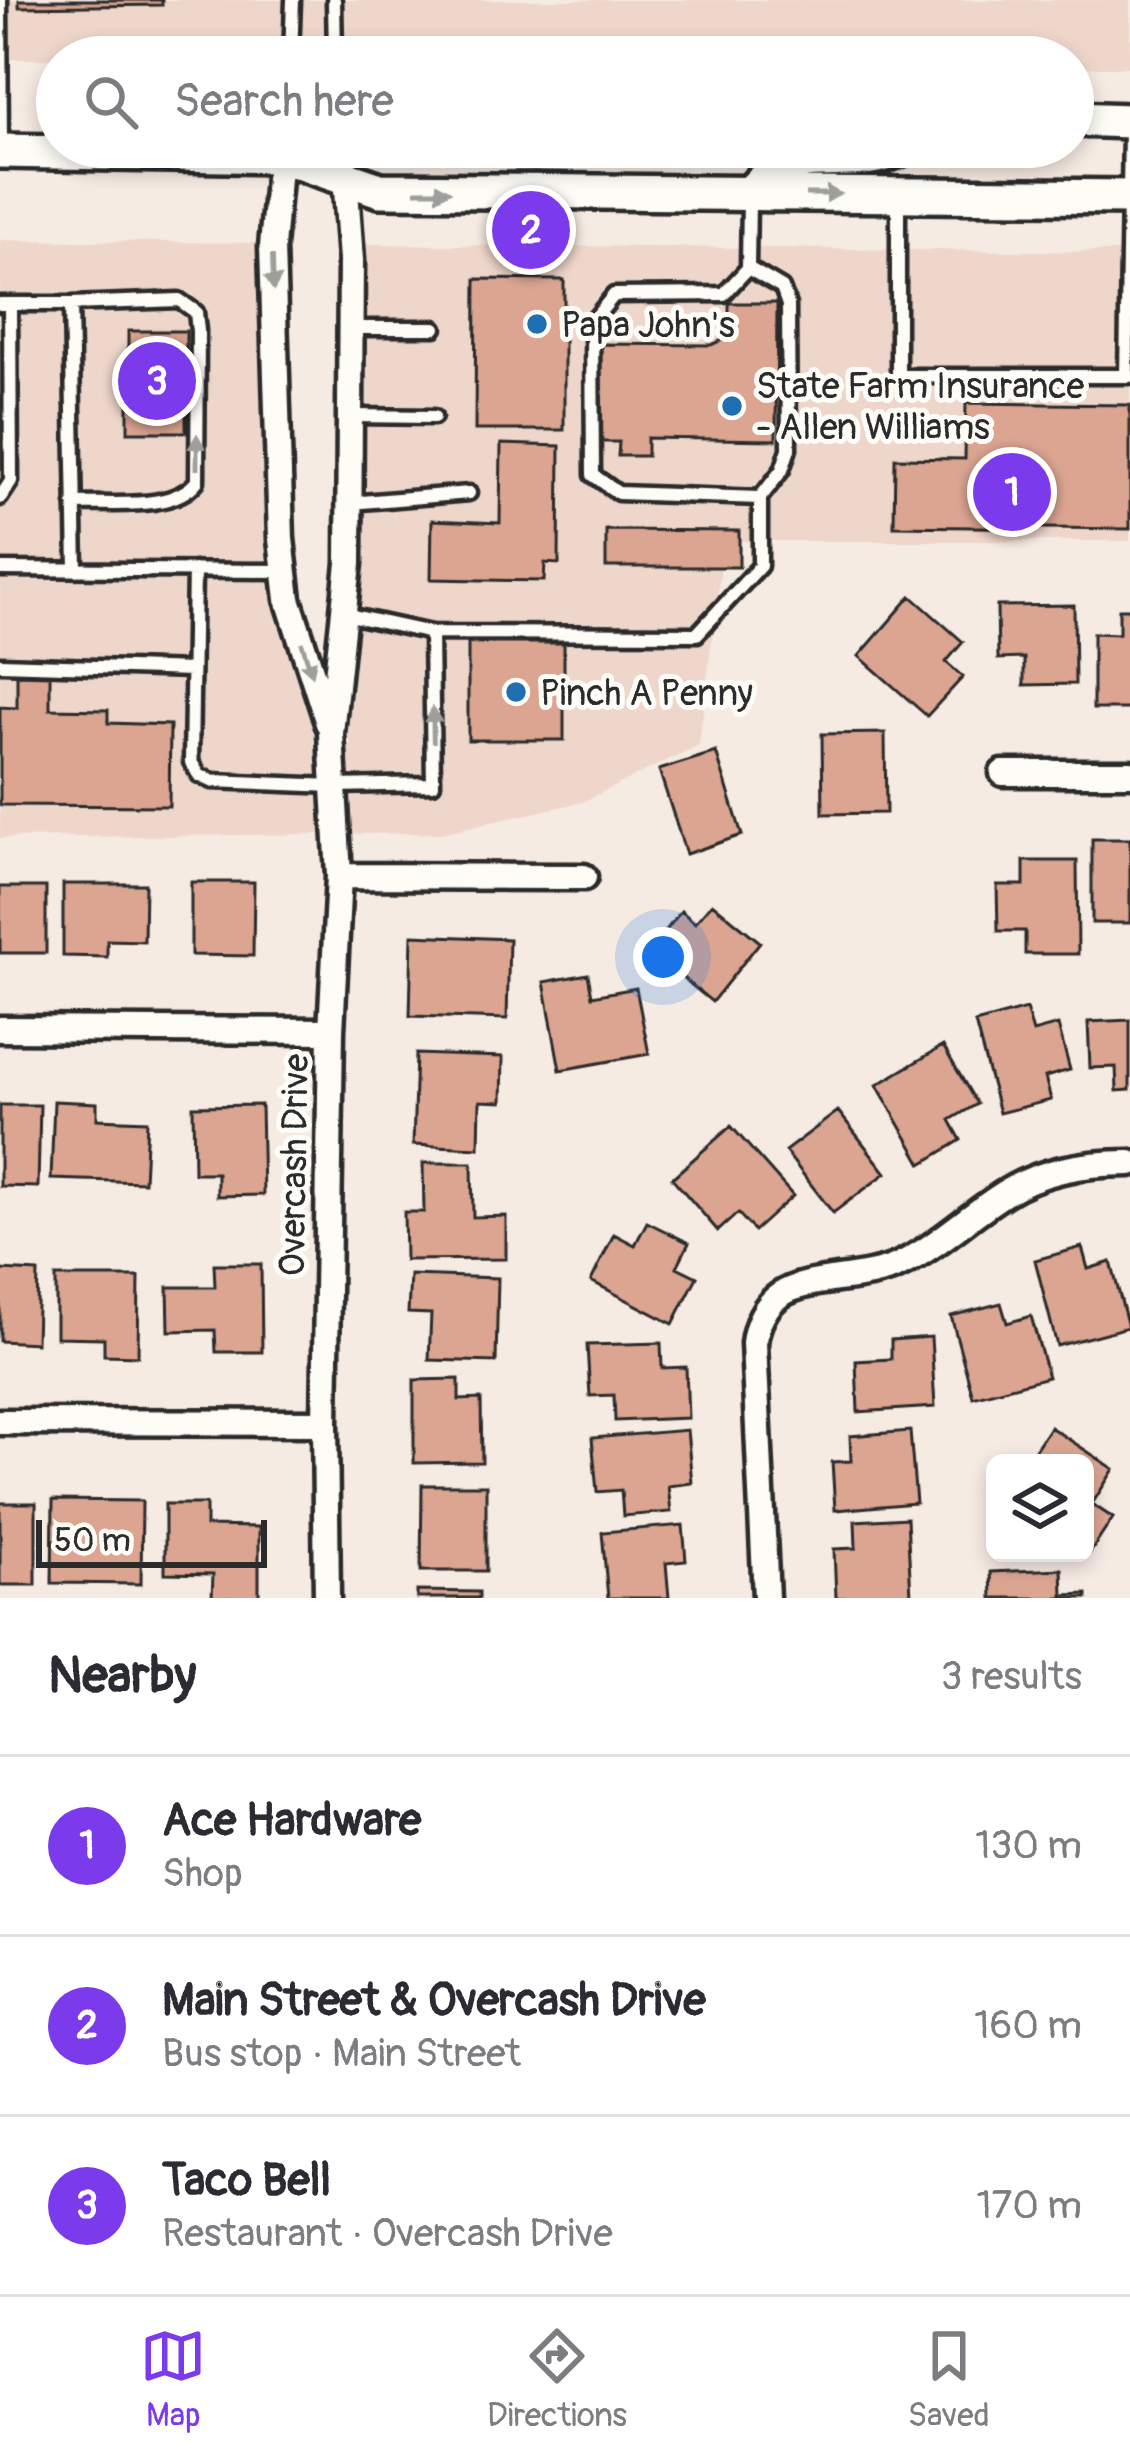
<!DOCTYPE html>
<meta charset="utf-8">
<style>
:root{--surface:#fff;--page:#f7f7f7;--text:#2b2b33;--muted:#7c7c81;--line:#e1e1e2;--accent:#7c3aed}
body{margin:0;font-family:Pangolin,sans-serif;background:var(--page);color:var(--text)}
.controls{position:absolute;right:36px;bottom:36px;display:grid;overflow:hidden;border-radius:18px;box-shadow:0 6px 18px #0003}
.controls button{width:108px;height:108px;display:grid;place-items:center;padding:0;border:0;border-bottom:3px solid var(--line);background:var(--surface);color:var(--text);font:60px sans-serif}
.scale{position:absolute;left:36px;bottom:30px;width:231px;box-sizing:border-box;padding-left:12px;border:6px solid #2b2b2b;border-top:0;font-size:33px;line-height:42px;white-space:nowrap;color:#2b2b2b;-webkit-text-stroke:9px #fdfcf7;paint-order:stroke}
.you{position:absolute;left:663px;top:957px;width:42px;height:42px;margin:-30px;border:9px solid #fff;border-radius:50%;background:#1a73e8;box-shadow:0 0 0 18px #1a73e833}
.badge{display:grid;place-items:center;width:78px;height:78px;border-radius:50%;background:var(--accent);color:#fff;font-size:39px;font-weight:700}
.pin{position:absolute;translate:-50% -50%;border:6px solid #fff;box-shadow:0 3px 12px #0006}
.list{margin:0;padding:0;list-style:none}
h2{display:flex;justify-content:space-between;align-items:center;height:156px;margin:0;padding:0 48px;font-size:51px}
h2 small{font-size:39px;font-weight:400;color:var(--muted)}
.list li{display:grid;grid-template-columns:78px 1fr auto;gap:36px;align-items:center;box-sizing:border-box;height:180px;padding:0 48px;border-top:3px solid var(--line)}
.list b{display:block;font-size:45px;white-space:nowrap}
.list p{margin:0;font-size:39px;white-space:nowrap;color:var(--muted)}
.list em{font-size:39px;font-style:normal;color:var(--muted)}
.icon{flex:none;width:66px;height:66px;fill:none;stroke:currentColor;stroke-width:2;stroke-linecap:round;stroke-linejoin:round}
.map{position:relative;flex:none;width:1130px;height:1598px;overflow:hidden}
.search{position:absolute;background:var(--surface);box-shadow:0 6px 18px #0003;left:36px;right:36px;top:36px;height:132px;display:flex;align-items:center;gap:30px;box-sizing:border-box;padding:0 42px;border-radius:66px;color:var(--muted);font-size:45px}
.sheet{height:696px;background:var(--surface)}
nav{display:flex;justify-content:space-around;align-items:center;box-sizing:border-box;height:168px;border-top:3px solid var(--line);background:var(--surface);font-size:33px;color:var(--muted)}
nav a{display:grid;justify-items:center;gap:6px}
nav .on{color:var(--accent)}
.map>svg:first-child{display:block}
</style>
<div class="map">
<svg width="1130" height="1598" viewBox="0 0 1130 1598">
<rect width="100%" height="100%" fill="#f6ebe3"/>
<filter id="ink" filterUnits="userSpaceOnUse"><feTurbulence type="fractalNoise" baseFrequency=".00833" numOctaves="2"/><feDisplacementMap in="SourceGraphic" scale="24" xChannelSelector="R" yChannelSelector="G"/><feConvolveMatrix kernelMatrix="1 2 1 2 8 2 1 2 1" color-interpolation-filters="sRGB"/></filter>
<g filter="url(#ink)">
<path fill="#eed6cb" d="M0 0H1130V67H1073V57L0 59Z
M0 240 256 243 265 541 273 605 314 735 320 834 0 838Z
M366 244 1130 252V541H724L699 745 582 802 442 833 352 834 348 745 351 743 347 731 365 563Z"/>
<path fill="#dba592" stroke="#2b2b2b" stroke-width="3" d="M19 0H162V5L19 7Z
M476 279 564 280V430H475Z
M729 303H777L776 440 647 438V456H618L619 442H599L600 344 711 345 729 337Z
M128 331H186V432H128Z
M966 403 1130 405V529L894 526 895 458 965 459Z
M501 444 560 446 559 564 545 563 544 581 431 579 432 520 500 523Z
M606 530 739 531V567H606Z
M911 596 963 642 946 662 963 677 927 716 859 656Z
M1074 605 1075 684 1024 685V658L998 659 997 606Z
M1119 609H1130V709H1093V633L1119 634Z
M468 643H564V740H468Z
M17 674 50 675V709L108 710V723L170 725 169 806 0 805V707L17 708Z
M885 733 886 813 823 814 822 734Z
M716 752 742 835 686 854 659 770Z
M1092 839H1130V923H1092Z
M1024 861H1077L1078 954H1025V931H998L997 885H1024Z
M191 882H254L253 956 191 955Z
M63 884H145L144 941 107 940V957L63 956Z
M0 887H46V953H0Z
M712 903 760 942 712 1002 650 951 681 911 695 923Z
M412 935 509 939 507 1019 410 1016Z
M588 974 592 996 636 988 649 1054 560 1070 544 982Z
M1026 1009 1033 1032 1058 1025 1070 1070 1045 1077 1051 1100 999 1113 975 1023Z
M1130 1020V1090L1117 1091 1116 1067 1090 1068 1088 1022Z
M943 1046 977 1104 950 1120 961 1140 922 1164 877 1085Z
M416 1054 503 1057 502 1102 480 1101 479 1148 413 1145Z
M54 1101 97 1103V1119L147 1121 144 1182 51 1179Z
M0 1105H40L38 1187 0 1186Z
M261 1105 263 1195 217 1196V1173H194L193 1106Z
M838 1111 886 1173 833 1213 785 1151Z
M731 1126 793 1196 754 1231 738 1213 718 1231 672 1178Z
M423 1163H472L473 1217 506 1216V1259L405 1260 404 1212H424Z
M647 1222 689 1243 677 1267 697 1277 673 1324 591 1281 614 1234 635 1245Z
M1082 1247 1088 1269 1111 1262 1128 1327 1057 1346 1035 1260Z
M214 1264H261L262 1352H216L215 1330 169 1331 168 1287H215Z
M0 1270 38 1272 36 1343 0 1341Z
M410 1275 498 1278 496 1362 429 1360 431 1314 408 1313Z
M56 1277H139L138 1356 104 1355V1338L56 1337Z
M1001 1303 1007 1323 1031 1316 1048 1377 973 1397 951 1316Z
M931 1337 935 1407 858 1412 856 1361 891 1359V1340Z
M661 1343 662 1368 686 1367 688 1418 615 1421 614 1395 590 1396 587 1345Z
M459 1379V1400L481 1399 482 1462 414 1463V1380Z
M1050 1427 1114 1469 1092 1504 1113 1518 1090 1553 1085 1550V1463H1026Z
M687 1430 692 1483 668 1486 671 1512 623 1516 621 1490 597 1492 592 1438Z
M910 1431 916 1503 835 1510 832 1462 851 1461 850 1436Z
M422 1485H486V1571H421Z
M53 1500 142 1501 141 1584 52 1583Z
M0 1503H36V1585H0Z
M165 1504H206V1526L259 1527V1598H212L213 1574 165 1573Z
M907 1518 911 1596 836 1598 834 1549 856 1548 855 1521Z
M683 1525 686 1561 666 1563 669 1598H608L602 1532Z
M1062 1569 1063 1595 1087 1594V1598H992L991 1572Z
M417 1591 479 1592V1598H417Z"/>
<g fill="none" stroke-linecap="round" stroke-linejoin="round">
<defs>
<path id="lane" d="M0 0 1 149
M334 0 335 57
M291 57 293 0
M1130 130 1126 376H1130
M898 197V376H1126
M748 268 782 288 788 305 789 449 782 470 760 498
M0 304H71L76 570
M71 304 179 300 196 312 198 331 197 481C173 512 111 502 74 504
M351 328H435
M351 416 434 417
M0 498 11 481 10 304
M350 503 469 493
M0 569 284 571
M194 570 191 762 199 775 212 781 334 786 433 784 431 633
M344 614 431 633 697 634 760 566V498L618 493 593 475 592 322 614 295 724 294 748 268 749 199
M0 664 192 670"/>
<path id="street" d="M280 156 272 247 281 539 288 599 328 723
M1003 773H1130
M339 876 584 877
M0 1029 331 1031
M0 1422 325 1423
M327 1598 325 1423 331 1031 339 876 331 733 349 563 351 260 343 147
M766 1598 754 1343C756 1325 765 1305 780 1295 809 1276 860 1282 897 1266 936 1248 968 1216 1005 1193 1041 1170 1088 1163 1130 1163"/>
<path id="secondary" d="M1073 119 1130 121
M0 151 280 156 380 190 1130 197
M750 193C758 185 768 173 779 168 817 151 859 169 904 147"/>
</defs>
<use href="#lane" stroke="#2b2b2b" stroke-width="21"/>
<use href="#street" stroke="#2b2b2b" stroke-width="33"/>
<use href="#secondary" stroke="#2b2b2b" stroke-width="42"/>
<use href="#lane" stroke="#fdfcf7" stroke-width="12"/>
<use href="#street" stroke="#fdfcf7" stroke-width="24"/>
<use href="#secondary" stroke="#fdfcf7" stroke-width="33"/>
</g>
<defs><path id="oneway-solid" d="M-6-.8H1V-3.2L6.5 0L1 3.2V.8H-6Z" transform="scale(3)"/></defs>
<g fill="#9e9e9b">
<use href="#oneway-solid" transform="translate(433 191)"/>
<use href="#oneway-solid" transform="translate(823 194)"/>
<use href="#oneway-solid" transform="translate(273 273) rotate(88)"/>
<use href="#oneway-solid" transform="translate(197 452) rotate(-90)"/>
<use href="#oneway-solid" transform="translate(307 659) rotate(72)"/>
<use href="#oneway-solid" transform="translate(433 725) rotate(-91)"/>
</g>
</g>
<g fill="#1f6fb2" stroke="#fdfcf7" stroke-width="4.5">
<circle cx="537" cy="324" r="12"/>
<circle cx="732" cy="406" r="12"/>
<circle cx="516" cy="692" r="12"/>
</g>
<g text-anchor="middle" stroke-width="10" stroke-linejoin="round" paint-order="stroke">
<g font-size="36" fill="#2b2b2b" stroke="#fdfcf7" text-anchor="start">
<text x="561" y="337">Papa John's</text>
<text x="756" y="398">State Farm Insurance<tspan x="756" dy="41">- Allen Williams</tspan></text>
<text x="540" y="705">Pinch A Penny</text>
</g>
<g font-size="36" fill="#2b2b2b" stroke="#fdfcf7">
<text transform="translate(293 1165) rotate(-89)" y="13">Overcash Drive</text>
</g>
</g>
</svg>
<div class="controls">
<button><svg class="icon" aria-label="layers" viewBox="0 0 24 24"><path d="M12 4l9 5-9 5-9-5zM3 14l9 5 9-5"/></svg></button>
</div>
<div class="scale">50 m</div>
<div class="you"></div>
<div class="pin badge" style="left:1012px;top:492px">1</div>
<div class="pin badge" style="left:531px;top:230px">2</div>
<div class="pin badge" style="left:157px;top:381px">3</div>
<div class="search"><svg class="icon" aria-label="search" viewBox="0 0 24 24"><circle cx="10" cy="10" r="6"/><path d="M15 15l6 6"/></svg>Search here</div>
</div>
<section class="sheet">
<h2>Nearby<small>3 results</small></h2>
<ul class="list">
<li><span class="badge">1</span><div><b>Ace Hardware</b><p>Shop</p></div><em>130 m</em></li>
<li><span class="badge">2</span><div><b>Main Street &amp; Overcash Drive</b><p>Bus stop · Main Street</p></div><em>160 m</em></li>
<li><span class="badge">3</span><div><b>Taco Bell</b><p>Restaurant · Overcash Drive</p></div><em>170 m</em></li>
</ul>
</section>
<nav>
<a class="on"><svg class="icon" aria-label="map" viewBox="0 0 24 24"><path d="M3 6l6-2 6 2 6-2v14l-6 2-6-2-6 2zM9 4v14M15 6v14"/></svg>Map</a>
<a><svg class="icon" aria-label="directions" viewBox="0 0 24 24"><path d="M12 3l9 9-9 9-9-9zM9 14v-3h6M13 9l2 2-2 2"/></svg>Directions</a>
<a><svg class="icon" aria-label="saved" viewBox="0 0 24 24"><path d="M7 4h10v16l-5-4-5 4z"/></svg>Saved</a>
</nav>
